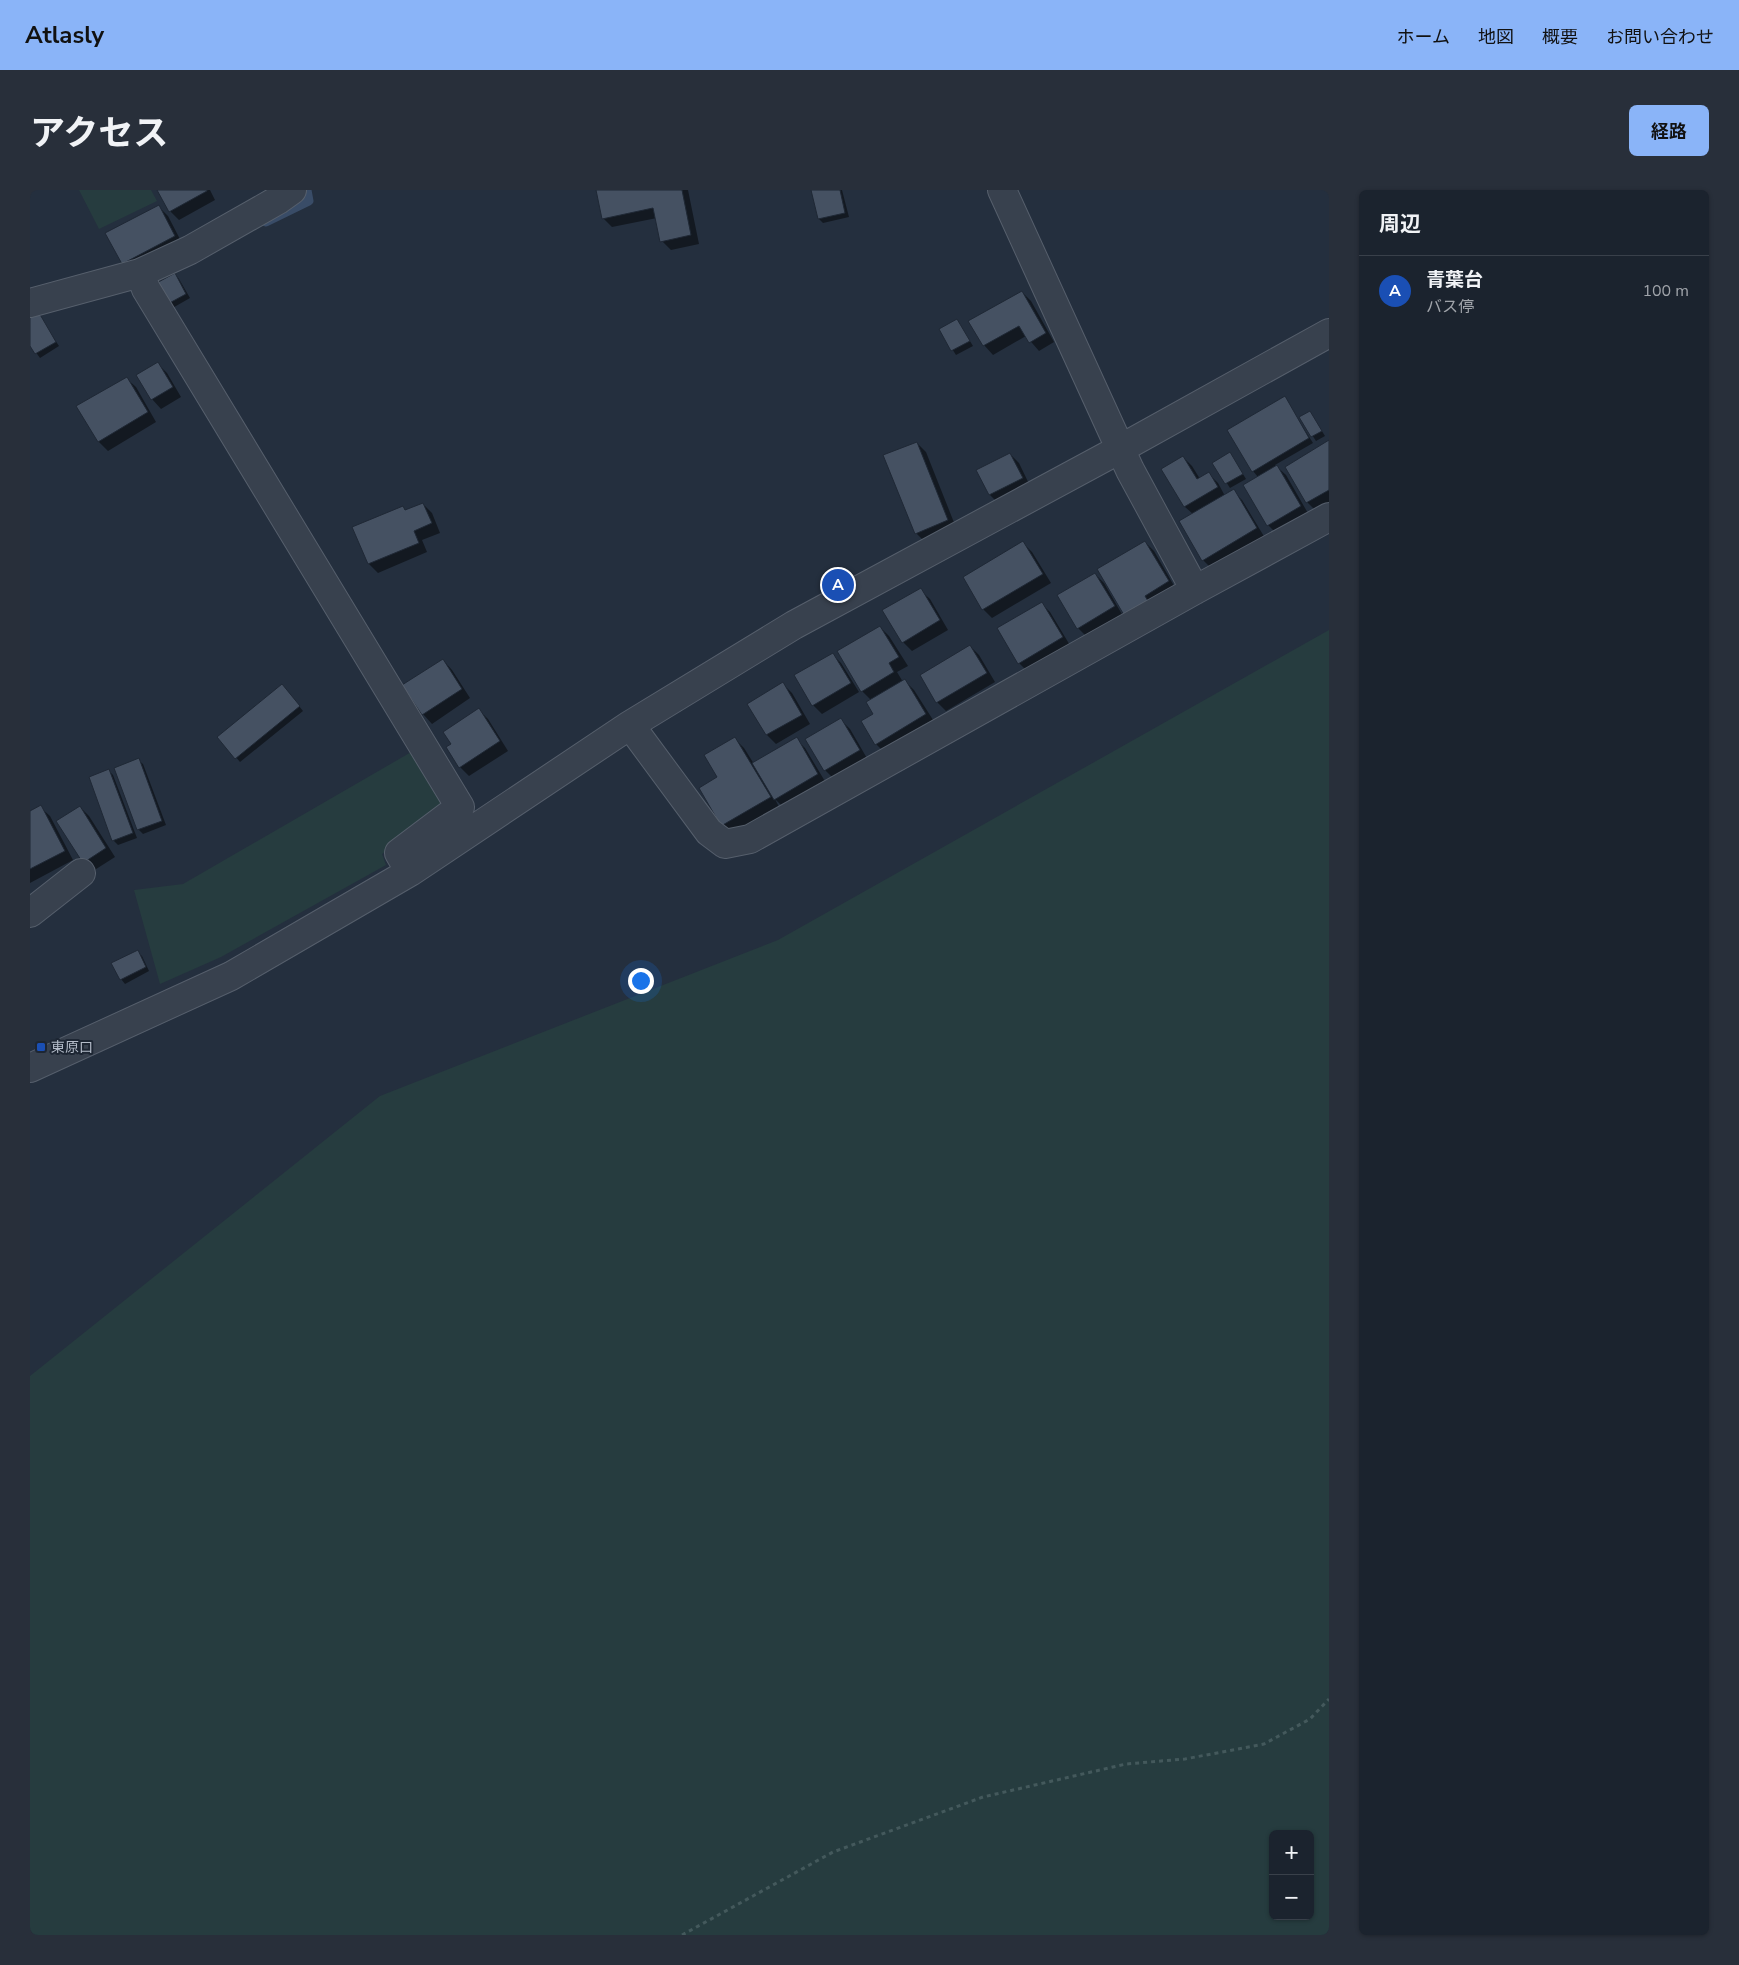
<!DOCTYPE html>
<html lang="ja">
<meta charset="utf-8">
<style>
:root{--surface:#1b232e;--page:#282f3a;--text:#f1f3f6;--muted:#a0a4aa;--line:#39404a;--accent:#8ab4f8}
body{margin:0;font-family:"Nunito Sans","Noto Sans JP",sans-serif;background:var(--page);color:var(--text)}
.controls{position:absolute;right:15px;bottom:15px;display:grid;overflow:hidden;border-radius:8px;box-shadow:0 1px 4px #0004}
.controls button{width:45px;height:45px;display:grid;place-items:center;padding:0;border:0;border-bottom:1px solid var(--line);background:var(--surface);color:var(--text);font:25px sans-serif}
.you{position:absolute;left:610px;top:790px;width:18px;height:18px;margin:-12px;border:4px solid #fff;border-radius:50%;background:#1a73e8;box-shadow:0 0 0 8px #1a73e833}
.badge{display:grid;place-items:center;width:32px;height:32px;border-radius:50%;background:var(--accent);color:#fff;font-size:16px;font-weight:700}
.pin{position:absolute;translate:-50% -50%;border:2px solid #fff;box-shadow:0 1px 5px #0006}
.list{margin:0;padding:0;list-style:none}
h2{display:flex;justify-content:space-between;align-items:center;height:65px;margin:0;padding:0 20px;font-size:21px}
h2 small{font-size:16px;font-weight:400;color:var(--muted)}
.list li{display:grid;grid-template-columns:32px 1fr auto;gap:15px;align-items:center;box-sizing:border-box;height:70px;padding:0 20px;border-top:1px solid var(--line)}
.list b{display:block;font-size:19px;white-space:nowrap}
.list p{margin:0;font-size:16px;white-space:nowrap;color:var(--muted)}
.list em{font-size:16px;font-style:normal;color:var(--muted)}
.map{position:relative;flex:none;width:1299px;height:1745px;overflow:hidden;border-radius:8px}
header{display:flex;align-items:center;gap:30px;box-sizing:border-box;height:70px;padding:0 25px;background:var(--accent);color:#111}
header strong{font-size:24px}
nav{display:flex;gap:28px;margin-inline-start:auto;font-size:18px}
.intro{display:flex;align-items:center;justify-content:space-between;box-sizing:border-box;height:120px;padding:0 30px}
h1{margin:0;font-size:35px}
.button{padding:12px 22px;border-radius:8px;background:var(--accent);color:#111;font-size:18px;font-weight:700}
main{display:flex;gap:30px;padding:0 30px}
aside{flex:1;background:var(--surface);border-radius:8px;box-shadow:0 1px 4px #0004}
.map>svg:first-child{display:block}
</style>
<header>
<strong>Atlasly</strong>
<nav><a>ホーム</a><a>地図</a><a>概要</a><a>お問い合わせ</a></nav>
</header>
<div class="intro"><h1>アクセス</h1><a class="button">経路</a></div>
<main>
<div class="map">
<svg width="1299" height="1745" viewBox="0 0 1299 1745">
<rect width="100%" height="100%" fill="#242f3e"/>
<path fill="#263c3f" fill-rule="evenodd" d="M49 0H121L127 11 69 39Z
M1299 440V1745H0V1186L350 906 748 750ZM1243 1644H1280V1726H1243Z
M383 561 419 616 352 664 356 675 191 767 130 794 104 700 153 694Z"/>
<path fill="#0007" d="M128 0H180L185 10 149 30 140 21Z
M567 0H658L669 54 641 60 632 51 627 28 582 37 573 28Z
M782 0H812L819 27 793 33 789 29Z
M129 17 138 26 153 55 102 82 93 73Z
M145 84 149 89 160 108 139 120 135 115Z
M992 102 1001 111 1024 152 1009 161 996 146 963 165 954 155Z
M7 123 29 156 10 168 0 154V127Z
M927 130 943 156 926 165 910 140Z
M128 174 137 183 151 207 131 219 122 209Z
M96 188 106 197 126 232 78 261 69 252 48 217Z
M1254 207 1283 253 1245 275 1256 285 1279 325 1247 344 1238 335 1228 287 1223 281Z
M1280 222 1295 246 1286 251 1271 228Z
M1299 252V314L1286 321 1277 312Z
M887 253 896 262 927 340 895 352 886 343Z
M1200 263 1216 289 1200 298 1184 273Z
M980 264 989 273 1001 298 969 314 960 305 948 280Z
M1153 267 1162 276 1170 289 1179 284 1188 293 1195 306 1203 301 1212 310 1235 348 1182 379 1173 370 1163 324 1155 317 1133 279Z
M393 314 402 323 410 343 392 350 397 362 348 383 339 374 324 337 373 317 376 321Z
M1115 352 1124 361 1147 401 1104 433Z
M993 353 1002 362 1021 393 962 428 953 419Z
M1065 384 1074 393 1093 426 1057 447 1048 438Z
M890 400 900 409 918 440 882 461 873 452Z
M1011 413 1020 422 1041 457 998 482 989 473Z
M850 437 859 446 878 476 867 482 873 492 875 491 884 500 905 533 855 563 846 554 844 525 841 510 832 501Z
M940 456 949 465 965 492 916 521 907 512Z
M802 464 811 473 829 502 792 524 783 515Z
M413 470 422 480 440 508 402 534 393 524 374 496Z
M753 494 762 503 780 534 746 554 737 545 719 514Z
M256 500 273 521 210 572 189 547Z
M449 520 458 529 478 561 439 586 430 577 423 554Z
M811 530 820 539 838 570 804 589 795 580Z
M705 549 714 558 724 574 766 549 775 558 796 593 754 618 745 609 749 617 701 644 692 635Z
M108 570 113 574 136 635 113 644 109 640 85 578Z
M79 581 83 585 107 648 88 655 84 651 60 588Z
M10 617 20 626 43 670 0 693V622Z
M50 617 59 626 85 667 63 681 54 672Z
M107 762 112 766 119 781 95 794 91 789Z"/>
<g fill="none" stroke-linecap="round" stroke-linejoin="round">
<path stroke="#394c67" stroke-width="9" d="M236 32 279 11 277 0"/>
</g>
<path fill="#455162" stroke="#1f2835" d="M127 0H177V1L139 22Z
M566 0H652L661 45 630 52 623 18 572 29Z
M781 0H810L815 23 788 29Z
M129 15 145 46 92 74 75 43Z
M145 83 156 104 134 116 123 95Z
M992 101 1016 143 999 153 989 136 953 156 938 131Z
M8 121 26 152 5 164 0 156V126Z
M927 129 940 151 921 161 909 139Z
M128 172 143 197 121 210 106 185Z
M97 187 118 222 68 252 46 216Z
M1255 206 1279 248 1222 282 1197 240Z
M1280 221 1292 241 1281 247 1269 227Z
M1299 250V300L1276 313 1255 277Z
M887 252 918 330 885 344 853 265Z
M1200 262 1213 284 1195 294 1182 273Z
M980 263 993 288 959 305 946 280Z
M1153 266 1167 289 1179 282 1188 297 1154 317 1131 279Z
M1247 275 1271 316 1237 336 1213 295Z
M1204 299 1227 338 1172 371 1149 331Z
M393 313 402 333 384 341 389 353 338 374 322 337 373 316 375 320Z
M993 351 1013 384 952 420 933 387Z
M1115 351 1139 391 1115 406 1118 411 1094 425 1067 379Z
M1065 383 1085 416 1047 439 1027 405Z
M891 398 910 430 872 453 852 420Z
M1012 412 1033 447 988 474 967 438Z
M850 436 869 467 859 473 864 482 831 502 807 461Z
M940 455 957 483 906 513 890 485Z
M803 463 821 493 782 516 764 485Z
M413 469 432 499 392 525 372 495Z
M875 489 896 524 845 555 831 531 843 524 836 512Z
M753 492 772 525 736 545 717 514Z
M252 494 270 516 205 569 187 547Z
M449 518 470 551 429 578 416 557 421 554 413 542Z
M811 528 830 560 794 581 775 549Z
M705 547 741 607 691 636 669 598 687 587 674 565Z
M767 547 788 584 744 610 722 573Z
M109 568 132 631 107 640 84 578Z
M79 579 103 643 82 651 59 587Z
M11 615 35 661 0 679V621Z
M50 616 76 658 53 673 26 631Z
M108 760 116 777 90 790 81 773Z"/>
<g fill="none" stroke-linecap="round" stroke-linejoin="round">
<defs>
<path id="minor" d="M972 0 1100 280 1165 400
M110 83 116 99 430 617 369 663 380 682
M0 113 110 83 160 60 248 10 262 0
M600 535 679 642 695 654 720 649 1165 400 1299 327
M0 723 51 683
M0 878 201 786 380 682 600 535 764 435 1090 259 1299 143"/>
</defs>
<use href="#minor" stroke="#565f6c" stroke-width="30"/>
<path stroke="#44595c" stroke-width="3" stroke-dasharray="4 4" stroke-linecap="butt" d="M652 1745 803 1662 953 1607 1096 1574 1155 1569 1234 1554 1280 1529 1299 1509"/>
<use href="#minor" stroke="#38414e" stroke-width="28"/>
</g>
<rect fill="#1a4fb4" stroke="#1d2633" stroke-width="2" x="6" y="852" width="10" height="10" rx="2.5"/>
<g text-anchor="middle" stroke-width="4" stroke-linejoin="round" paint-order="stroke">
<g font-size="14" fill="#b4bcc9" stroke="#1d2633" text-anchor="start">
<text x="21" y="862">東原口</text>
</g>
</g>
</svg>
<div class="controls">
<button>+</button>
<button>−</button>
</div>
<div class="you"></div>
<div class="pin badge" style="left:808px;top:395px;background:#1a4fb4">A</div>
</div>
<aside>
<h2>周辺<small></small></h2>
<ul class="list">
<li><span class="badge" style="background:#1a4fb4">A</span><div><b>青葉台</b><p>バス停</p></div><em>100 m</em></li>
</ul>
</aside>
</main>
